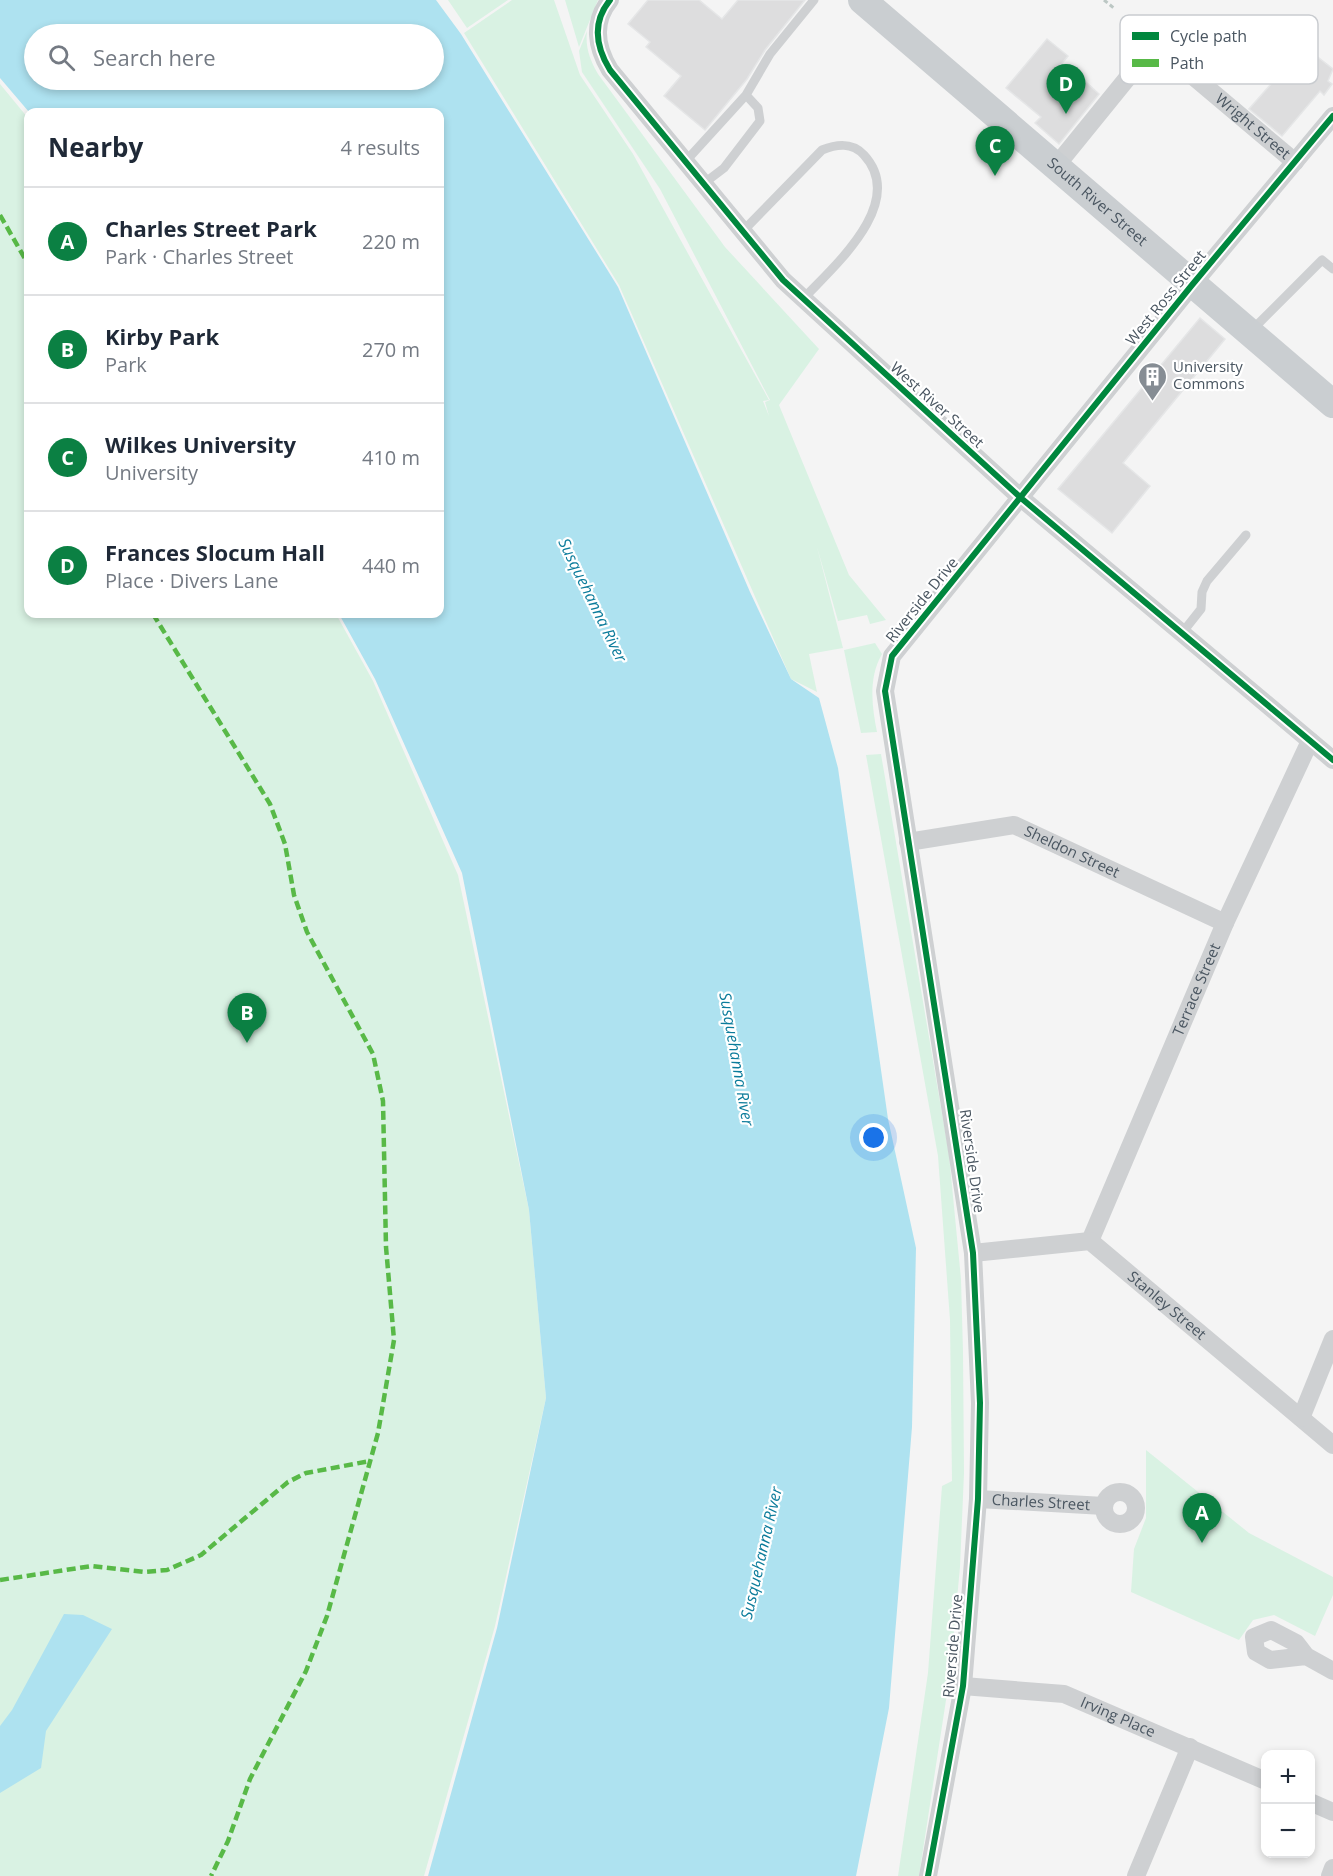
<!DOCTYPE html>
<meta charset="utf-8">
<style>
:root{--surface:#fff;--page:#f6f6f7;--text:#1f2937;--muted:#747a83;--line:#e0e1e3;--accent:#0b8043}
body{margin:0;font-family:"Open Sans",sans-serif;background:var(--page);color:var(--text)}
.controls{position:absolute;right:18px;bottom:18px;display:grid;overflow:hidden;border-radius:12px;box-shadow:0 3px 9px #0003}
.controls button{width:54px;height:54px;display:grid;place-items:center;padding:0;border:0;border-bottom:2px solid var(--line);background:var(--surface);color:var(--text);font:30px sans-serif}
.you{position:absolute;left:874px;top:1138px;width:21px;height:21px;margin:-15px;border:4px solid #fff;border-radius:50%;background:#1a73e8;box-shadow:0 0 0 9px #1a73e833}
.badge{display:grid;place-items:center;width:39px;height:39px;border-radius:50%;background:var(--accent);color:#fff;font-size:20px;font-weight:700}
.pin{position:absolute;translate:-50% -50px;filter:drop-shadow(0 2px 3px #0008)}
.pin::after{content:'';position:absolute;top:32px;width:21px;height:18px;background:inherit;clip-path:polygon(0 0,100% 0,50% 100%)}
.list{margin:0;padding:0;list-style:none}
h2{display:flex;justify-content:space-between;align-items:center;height:78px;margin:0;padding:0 24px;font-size:26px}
h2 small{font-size:20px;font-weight:400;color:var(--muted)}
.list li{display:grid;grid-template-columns:39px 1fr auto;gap:18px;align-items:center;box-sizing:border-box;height:108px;padding:0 24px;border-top:2px solid var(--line)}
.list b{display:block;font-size:22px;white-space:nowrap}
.list p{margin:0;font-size:20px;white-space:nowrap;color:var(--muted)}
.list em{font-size:20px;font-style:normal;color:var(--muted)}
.icon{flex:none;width:33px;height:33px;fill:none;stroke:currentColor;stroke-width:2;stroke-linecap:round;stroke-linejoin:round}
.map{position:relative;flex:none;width:1333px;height:1876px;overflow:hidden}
.search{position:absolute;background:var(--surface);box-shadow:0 3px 9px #0003;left:24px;top:24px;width:420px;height:66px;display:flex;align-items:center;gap:15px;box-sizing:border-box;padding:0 21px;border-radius:33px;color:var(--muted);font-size:22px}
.panel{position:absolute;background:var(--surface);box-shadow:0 3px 9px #0003;left:24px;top:108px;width:420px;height:510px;border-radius:12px}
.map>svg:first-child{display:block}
</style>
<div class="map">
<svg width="1333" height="1876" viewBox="0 0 1333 1876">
<rect width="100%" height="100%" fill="#f4f4f4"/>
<path fill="#d9f2e3" d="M448 0H508L467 28Z
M512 0H554L580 75 633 154 769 400 763 401 769 416 765 402 770 400 660 189 582 72 579 51 587 31C585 47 590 60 598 74L725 247 819 349 779 405 849 575 886 620 870 624 867 615 838 621 817 547 843 648 809 654 817 692 791 679 619 285 464 33Z
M565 0H598L579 47Z
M0 84 28 118V614H336L373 681 458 875 529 1210 546 1398 495 1626 424 1876H0Z
M875 643 882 654C868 678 872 707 877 732L861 733 844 650Z
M881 754 949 1155 961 1279 963 1352 964 1473 960 1567 950 1674 919 1876H898L928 1673 942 1486 952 1481 950 1320 938 1156 866 755Z
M1146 1450 1249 1533 1333 1577V1595L1315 1636 1274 1615 1253 1620 1239 1640 1131 1592 1134 1549 1146 1518Z"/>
<path fill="#aee2f0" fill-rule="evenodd" d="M0 0H436L461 34 618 287 750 592 791 679 819 698 838 768 888 1119 916 1248 912 1427 889 1708 856 1876H428L497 1628 546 1398 529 1210 462 873 375 679 339 614H440V112H29L0 78ZM34 34H434V80H34Z
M64 1614 83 1615 112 1629 46 1731 41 1768 0 1793V1726L12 1710Z"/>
<path fill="#ddddde" stroke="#e5e6e7" stroke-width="1.5" d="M648 0H699L722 19 738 0H805L765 50 747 79 705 130 664 96 681 76 646 47 650 42 628 24Z
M1047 39 1068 56 1054 73 1077 93 1086 82 1099 94 1059 144 1035 123 1041 117 1006 88Z
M1301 44 1333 69 1328 81 1332 84 1324 95 1320 91 1282 136 1249 109 1286 67 1284 65Z
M1200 318 1225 339 1123 463 1150 486 1112 533 1058 489Z"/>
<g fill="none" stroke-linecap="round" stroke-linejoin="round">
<path stroke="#bcc7c4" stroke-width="3" stroke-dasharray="4.5 3" stroke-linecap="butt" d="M1104 0 1115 9"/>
<path stroke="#ced0d2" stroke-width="9" d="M685 162 746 95 770 54 814 0
M703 184 724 168 760 121 758 108 746 95
M742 232 822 150C837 144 852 142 864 155 908 203 833 267 803 299
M1253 329 1322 260 1333 269
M1182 633 1201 609 1202 592 1207 581 1246 535"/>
<g stroke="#ced0d2" stroke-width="18">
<path d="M610 0C592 22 596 47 610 70L783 280 1021 498 1333 760"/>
<path id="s1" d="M1056 166 1155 44 1295 162"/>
<path id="s2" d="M908 842 1014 825 1225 923"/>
<path id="s3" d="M1090 1241 1225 923 1310 741"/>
<path id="s4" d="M973 1253 1090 1241 1333 1445"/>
<path d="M1301 1418 1333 1339"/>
<circle cx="1120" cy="1508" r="16"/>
<path id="s5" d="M978 1499 1104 1506"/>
<path d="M1306 1656 1270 1660 1256 1652 1254 1637 1271 1630 1296 1643 1306 1656 1333 1671"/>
<path id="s6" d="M963 1686 1064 1694 1266 1781"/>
<path d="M1310 1802 1333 1812"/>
<path d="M928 1876 963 1686 978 1499 980 1403 973 1253 885 691 892 656 1192 285 1333 116"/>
<path d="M1136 1876 1190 1747"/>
<path d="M1330 1876 1333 1868"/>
</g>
<path stroke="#caced1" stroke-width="28" id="s7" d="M862 0 1333 404"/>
<path stroke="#58b947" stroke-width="4.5" stroke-dasharray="9 4.5" stroke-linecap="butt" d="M0 215 28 264
M153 614 270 804 285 844 294 895 307 932 373 1054 383 1101 386 1247 394 1340 378 1433 327 1616 306 1671 250 1779 228 1841 211 1876
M0 1580 92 1566 144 1572 167 1570 201 1555 288 1482 306 1473 370 1461"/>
<defs>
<path id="cycleway" d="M610 0C592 22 596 47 610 70L783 280 1021 498 1333 760
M928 1876 963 1686 978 1499 980 1403 973 1253 885 691 892 656 1192 285 1333 116"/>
</defs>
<use href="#cycleway" stroke="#fff" stroke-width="10"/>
<use href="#cycleway" stroke="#00873e" stroke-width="6"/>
</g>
<defs>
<symbol id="building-pin" viewBox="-11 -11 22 30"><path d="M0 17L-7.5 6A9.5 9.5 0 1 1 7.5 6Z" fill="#868d94" stroke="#fff"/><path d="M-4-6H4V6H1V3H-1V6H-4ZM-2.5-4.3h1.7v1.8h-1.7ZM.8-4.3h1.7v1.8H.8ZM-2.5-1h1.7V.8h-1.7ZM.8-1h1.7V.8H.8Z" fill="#fff"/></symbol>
</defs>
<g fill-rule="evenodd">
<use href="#building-pin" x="1136" y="360" width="33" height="45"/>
</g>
<g text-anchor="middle" stroke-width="4.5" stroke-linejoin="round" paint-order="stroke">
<g font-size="15" fill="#4a5661" stroke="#fff">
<text dy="5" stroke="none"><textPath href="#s1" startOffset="285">Wright Street</textPath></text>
<text dy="5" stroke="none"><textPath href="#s7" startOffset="310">South River Street</textPath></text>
<text transform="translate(1166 298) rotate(-51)" y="5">West Ross Street</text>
<text transform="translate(937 405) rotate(42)" y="5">West River Street</text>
<text transform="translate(922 600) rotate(-51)" y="5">Riverside Drive</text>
<text dy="5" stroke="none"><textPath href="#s2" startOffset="171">Sheldon Street</textPath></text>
<text dy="5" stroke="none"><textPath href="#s3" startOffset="273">Terrace Street</textPath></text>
<text transform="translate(972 1161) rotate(82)" y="5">Riverside Drive</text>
<text dy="5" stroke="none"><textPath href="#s4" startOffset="218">Stanley Street</textPath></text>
<text dy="5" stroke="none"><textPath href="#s5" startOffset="63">Charles Street</textPath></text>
<text transform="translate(953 1646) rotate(-85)" y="5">Riverside Drive</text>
<text dy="5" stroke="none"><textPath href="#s6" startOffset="160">Irving Place</textPath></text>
</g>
<g font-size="15" fill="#4a5661" stroke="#fff" text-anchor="start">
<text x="1173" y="372">University<tspan x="1173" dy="17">Commons</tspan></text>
</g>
<g font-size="16" font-style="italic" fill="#0c7c9b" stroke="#fff">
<text transform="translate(593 600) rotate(64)" y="6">Susquehanna River</text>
<text transform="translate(737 1059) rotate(80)" y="6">Susquehanna River</text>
<text transform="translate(761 1553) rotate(-77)" y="6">Susquehanna River</text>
</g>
</g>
<rect x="1120" y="15" width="198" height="69" rx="9" fill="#fff" stroke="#c9ccd0" stroke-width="1.5"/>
<rect x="1132" y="32" width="27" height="8" fill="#00873e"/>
<rect x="1132" y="59" width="27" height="8" fill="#58b947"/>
<g font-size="16" fill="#4a5661">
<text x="1170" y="42">Cycle path</text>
<text x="1170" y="69">Path</text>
</g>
</svg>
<div class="controls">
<button>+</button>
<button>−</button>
</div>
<div class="you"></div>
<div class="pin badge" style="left:1202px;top:1543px">A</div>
<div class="pin badge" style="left:247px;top:1043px">B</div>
<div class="pin badge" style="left:995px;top:176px">C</div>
<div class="pin badge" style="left:1066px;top:114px">D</div>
<div class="search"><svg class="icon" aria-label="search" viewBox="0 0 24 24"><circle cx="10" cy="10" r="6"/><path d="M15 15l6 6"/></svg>Search here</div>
<section class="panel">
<h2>Nearby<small>4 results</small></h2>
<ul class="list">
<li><span class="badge">A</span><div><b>Charles Street Park</b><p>Park · Charles Street</p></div><em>220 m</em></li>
<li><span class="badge">B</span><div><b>Kirby Park</b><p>Park</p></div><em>270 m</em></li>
<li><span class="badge">C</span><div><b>Wilkes University</b><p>University</p></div><em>410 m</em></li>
<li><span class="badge">D</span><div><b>Frances Slocum Hall</b><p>Place · Divers Lane</p></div><em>440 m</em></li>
</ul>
</section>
</div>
